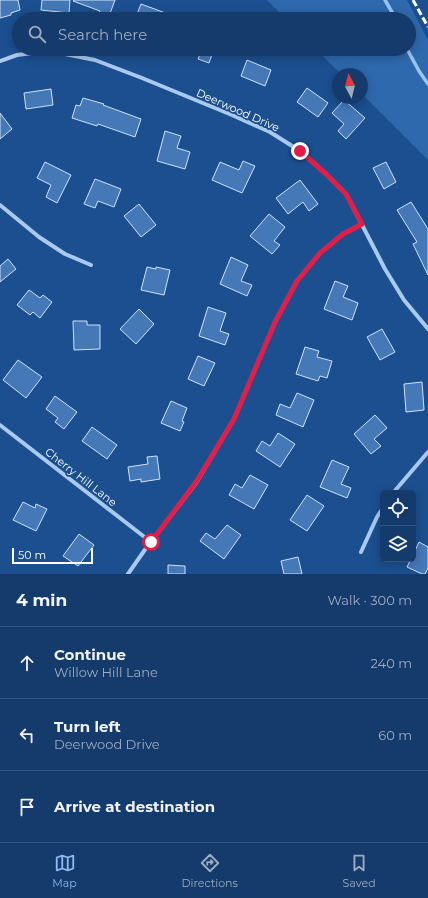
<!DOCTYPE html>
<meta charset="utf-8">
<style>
:root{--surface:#143b6b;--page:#1d4271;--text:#f1f3f6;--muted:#9dadc1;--line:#33557e;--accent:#90b9f0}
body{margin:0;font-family:Montserrat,sans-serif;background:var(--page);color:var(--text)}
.controls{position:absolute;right:12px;bottom:12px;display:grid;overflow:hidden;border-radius:6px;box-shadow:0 2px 10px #0003}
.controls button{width:36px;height:36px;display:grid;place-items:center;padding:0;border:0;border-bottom:1px solid var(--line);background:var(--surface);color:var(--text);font:20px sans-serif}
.compass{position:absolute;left:332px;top:68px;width:36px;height:36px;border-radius:50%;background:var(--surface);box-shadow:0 2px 10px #0003;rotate:353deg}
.scale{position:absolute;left:12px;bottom:10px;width:81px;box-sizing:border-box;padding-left:4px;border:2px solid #fff;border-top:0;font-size:11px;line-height:14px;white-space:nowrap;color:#fff;-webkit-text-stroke:3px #1b4f8f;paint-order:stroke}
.stop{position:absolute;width:12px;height:12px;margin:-9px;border:3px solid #e11d48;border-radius:50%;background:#fff}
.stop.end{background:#e11d48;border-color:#fff;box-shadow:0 1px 4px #0008}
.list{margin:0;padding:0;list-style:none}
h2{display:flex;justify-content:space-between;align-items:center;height:52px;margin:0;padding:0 16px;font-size:17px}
h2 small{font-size:13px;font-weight:400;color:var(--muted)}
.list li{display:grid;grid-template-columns:26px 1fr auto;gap:12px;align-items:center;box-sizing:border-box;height:72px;padding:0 16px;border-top:1px solid var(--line)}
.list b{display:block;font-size:15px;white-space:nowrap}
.list p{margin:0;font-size:13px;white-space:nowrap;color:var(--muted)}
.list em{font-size:13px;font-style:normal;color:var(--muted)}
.icon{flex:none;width:22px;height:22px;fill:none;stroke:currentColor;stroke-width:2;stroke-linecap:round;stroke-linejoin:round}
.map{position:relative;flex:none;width:428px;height:574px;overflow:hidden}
.search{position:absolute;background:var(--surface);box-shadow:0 2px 10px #0003;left:12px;right:12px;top:12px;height:44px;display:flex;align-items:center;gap:10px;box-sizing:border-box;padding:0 14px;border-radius:22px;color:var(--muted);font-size:15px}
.sheet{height:268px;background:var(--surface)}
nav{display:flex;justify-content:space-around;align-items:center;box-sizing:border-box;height:56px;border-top:1px solid var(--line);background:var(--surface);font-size:11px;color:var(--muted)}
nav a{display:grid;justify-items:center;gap:2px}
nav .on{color:var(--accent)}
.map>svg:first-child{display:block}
</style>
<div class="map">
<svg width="428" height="574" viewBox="0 0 428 574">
<rect width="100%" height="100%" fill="#1b4f8f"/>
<path fill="#2e69ad" d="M267 0H407L428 40V160L362 94V74H341L316 49H409V19H286Z"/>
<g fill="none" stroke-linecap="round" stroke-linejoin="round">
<path stroke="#9cc4f0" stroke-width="3.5" d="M385 0 396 19
M407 49 419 71 428 84"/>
</g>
<path fill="#4478b7" stroke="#cfe3fa" d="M0 0H18L20 10 11 13V15L0 18Z
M42 0H70L69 13 41 10Z
M74 0H115L108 19H97L100 11 73 1Z
M141 4 179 18 178 19H135Z
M202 49H214L209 63 198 59Z
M247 60 271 70 265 86 241 76Z
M307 88 328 103 318 117 297 102Z
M51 89 53 105 26 109 24 93Z
M83 98 104 104 103 105 141 119 135 137 98 124 97 126 72 118 76 105 80 106Z
M344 100 365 118 346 139 338 131 344 124 332 113Z
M0 113 12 129 0 139Z
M165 131 181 136 177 148 190 152 185 169 157 161Z
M243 161 255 166 242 193 212 180 220 162 239 170Z
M45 162 71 175 57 203 46 197 51 185 37 178Z
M386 162 396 182 384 189 373 168Z
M95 179 121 189 114 207 98 201 95 208 84 204Z
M300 180 318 204 309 211 303 202 288 214 276 198Z
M411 202 428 229V275L413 244 417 242 397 210Z
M139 204 156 225 141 237 124 216Z
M269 214 285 227 274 241 280 245 272 254 250 236Z
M231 257 248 265 241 281 252 285 247 296 220 284Z
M8 259 16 269 0 282V266Z
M147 267 156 269V267L170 270 164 295 141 290Z
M335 281 348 286 343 297 358 303 352 320 324 309Z
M29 290 40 298 43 295 52 302 40 318 33 312 30 315 17 305Z
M208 307 226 313 220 331 229 334 225 345 199 336Z
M139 309 154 324 136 344 120 329Z
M73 321H87V325H100V349L74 350Z
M382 329 395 352 380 360 367 337Z
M305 347 319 351 317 357 332 361 327 378 320 376 318 381 296 374Z
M198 356 215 363 204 386 188 379Z
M18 360 42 377 26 398 3 380Z
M422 382 424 410 406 412 404 384Z
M297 393 314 400 303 427 276 415 280 404 290 408Z
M55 396 77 412 64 429 55 422 58 418 46 409Z
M171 401 187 408 182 421 184 422 180 431 161 423Z
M375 415 387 428 374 439 381 446 371 454 354 434Z
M92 427 117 445 107 459 82 441Z
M278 433 295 444 280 467 256 451 262 441 270 446Z
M157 456 160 479 141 482V479L130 481 128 467 148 464 147 457Z
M332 460 349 467 341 484 351 488 347 498 320 487Z
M250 475 268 485 254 509 229 495 235 484 242 488Z
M307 495 324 506 307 531 290 520Z
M23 502 35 508 36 504 47 509 36 531 13 520Z
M227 525 241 535 224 559 200 541 206 533 215 539Z
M79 534 94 545 78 566 63 556Z
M419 542 428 547V568L425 574H422L407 567 411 559H413V555Z
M298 557 302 574H284L281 561Z
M168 565 185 566V574H168Z"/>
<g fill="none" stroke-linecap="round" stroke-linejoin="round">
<path stroke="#a9c9ee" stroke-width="4" d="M0 61 17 55 41 52 65 54 95 60 142 78 232 115 270 132 300 151 325 173 346 194 385 269 404 300 428 329
M0 205 39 237 65 254 91 265
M0 425 151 542
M393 493 428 452
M361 552 377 517 383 508
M128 574 144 551 196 483 234 419 275 322 297 281 320 253 343 234 362 224"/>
<path stroke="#fff" stroke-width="3" stroke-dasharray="7 3" stroke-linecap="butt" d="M413 0 428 27"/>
</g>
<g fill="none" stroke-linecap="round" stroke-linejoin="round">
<path stroke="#e11d48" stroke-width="5" d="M151 542 196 482 234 419 275 322 297 281 320 253 343 234 362 224 346 194 325 173 300 151"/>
</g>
<g text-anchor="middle" stroke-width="3.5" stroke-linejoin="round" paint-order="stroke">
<g font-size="11" fill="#fff" stroke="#1b4f8f">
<text transform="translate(238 110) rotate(24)" y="4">Deerwood Drive</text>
<text transform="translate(81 477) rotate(38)" y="4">Cherry Hill Lane</text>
</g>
</g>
</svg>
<div class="controls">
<button><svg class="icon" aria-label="locate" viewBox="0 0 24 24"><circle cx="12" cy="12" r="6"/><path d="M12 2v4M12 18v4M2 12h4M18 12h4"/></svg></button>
<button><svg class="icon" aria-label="layers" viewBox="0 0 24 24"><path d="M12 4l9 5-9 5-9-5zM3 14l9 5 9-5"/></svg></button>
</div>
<svg class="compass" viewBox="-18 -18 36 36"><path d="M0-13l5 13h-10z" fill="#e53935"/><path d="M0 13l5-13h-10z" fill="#9dadc1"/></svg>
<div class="scale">50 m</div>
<div class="stop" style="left:151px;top:542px"></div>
<div class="stop end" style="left:300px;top:151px"></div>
<div class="search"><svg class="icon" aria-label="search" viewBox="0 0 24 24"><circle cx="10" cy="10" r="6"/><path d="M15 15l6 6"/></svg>Search here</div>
</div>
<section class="sheet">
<h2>4 min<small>Walk · 300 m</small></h2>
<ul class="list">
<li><svg class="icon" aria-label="ahead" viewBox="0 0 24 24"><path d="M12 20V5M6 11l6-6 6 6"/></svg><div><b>Continue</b><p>Willow Hill Lane</p></div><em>240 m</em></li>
<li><svg class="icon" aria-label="left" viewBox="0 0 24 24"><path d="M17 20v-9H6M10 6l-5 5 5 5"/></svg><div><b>Turn left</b><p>Deerwood Drive</p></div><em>60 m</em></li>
<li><svg class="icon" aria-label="arrive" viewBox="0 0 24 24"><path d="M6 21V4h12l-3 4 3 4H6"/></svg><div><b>Arrive at destination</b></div></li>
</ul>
</section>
<nav>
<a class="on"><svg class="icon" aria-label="map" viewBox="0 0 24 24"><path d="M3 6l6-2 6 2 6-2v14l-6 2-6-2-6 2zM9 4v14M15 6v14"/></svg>Map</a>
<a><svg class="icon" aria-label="directions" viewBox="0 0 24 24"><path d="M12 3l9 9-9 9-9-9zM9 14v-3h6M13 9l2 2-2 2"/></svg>Directions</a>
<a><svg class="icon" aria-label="saved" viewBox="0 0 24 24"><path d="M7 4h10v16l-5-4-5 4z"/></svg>Saved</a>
</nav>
